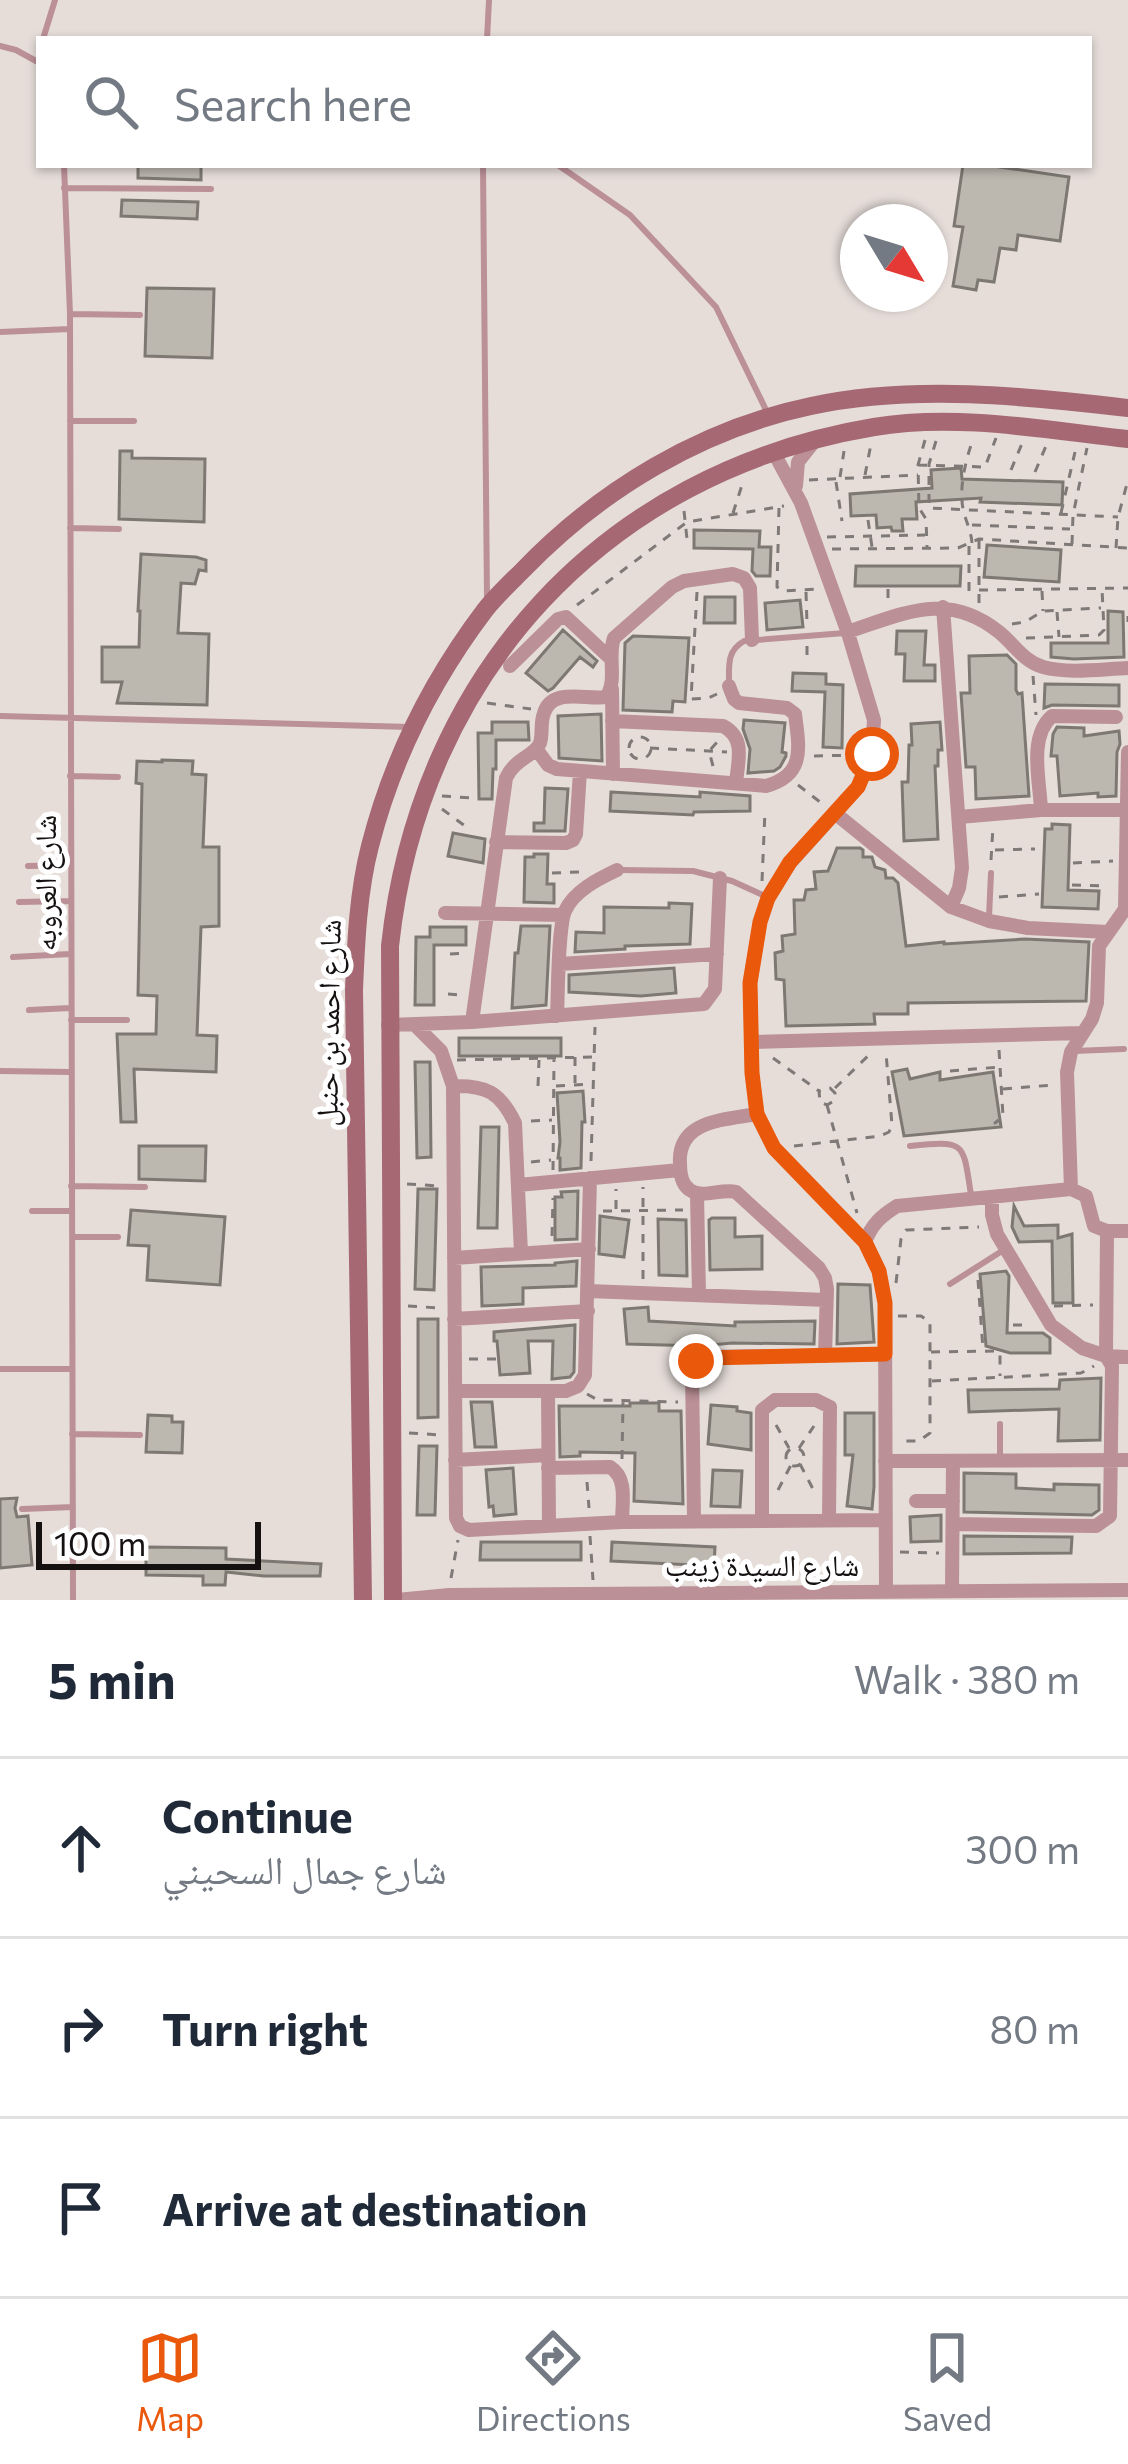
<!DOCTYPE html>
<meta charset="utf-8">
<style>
:root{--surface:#fff;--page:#f6f6f7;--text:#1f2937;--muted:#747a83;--line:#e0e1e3;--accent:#ea580c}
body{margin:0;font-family:Commissioner,"Noto Naskh Arabic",sans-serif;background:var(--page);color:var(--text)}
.compass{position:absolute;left:840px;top:204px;width:108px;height:108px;border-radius:50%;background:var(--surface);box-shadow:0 3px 9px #0004;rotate:128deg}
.scale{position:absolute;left:36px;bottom:30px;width:225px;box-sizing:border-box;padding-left:12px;border:6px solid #141110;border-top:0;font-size:33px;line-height:42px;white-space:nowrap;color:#141110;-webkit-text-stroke:9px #fff;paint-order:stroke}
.stop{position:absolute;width:36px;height:36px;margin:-27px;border:9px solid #ea580c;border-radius:50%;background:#fff}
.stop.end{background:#ea580c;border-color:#fff;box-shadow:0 3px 12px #0008}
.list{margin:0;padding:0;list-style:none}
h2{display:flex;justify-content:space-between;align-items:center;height:156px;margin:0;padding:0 48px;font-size:51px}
h2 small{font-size:39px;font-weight:400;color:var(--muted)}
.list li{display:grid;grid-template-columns:78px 1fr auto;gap:36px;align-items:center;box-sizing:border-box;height:180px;padding:0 48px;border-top:3px solid var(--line)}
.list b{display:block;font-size:45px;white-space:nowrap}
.list p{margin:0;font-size:39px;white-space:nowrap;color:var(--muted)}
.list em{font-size:39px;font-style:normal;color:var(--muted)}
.icon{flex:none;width:66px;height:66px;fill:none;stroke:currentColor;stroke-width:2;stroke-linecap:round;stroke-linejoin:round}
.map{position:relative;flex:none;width:1128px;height:1600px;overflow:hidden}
.search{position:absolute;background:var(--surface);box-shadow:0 3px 9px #0004;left:36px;right:36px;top:36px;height:132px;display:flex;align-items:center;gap:30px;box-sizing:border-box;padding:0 42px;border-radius:0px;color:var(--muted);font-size:45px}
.sheet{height:696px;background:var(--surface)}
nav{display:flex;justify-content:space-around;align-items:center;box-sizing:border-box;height:168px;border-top:3px solid var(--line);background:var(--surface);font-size:33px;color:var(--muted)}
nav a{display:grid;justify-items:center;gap:6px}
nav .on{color:var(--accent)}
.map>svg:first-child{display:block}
</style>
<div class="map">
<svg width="1128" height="1600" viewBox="0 0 1128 1600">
<rect width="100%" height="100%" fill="#e6ddd9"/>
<path fill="#bcb7af" stroke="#7d7972" stroke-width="3" d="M138 165H201V180L138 178Z
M963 165H986L1069 177 1060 241 1018 235 1016 250 1000 248 994 282 978 280 976 290 953 286 963 227 954 226Z
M122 200 198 202 197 219 121 216Z
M147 288 214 289 212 358 145 356Z
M120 451H132V458L205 459 204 522 119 519Z
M961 468 962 479 1063 482 1062 505 980 502 981 498 916 502 917 519H902L903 531H892L891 527 877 528 876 515 851 516 850 494 932 488 931 470Z
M694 530 760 531 759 547H771L770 576H756L752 571 753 549 694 548Z
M987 545 1061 550 1059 582 984 577Z
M141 554 196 557 206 560V571L199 570 195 584 181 583 178 633 209 634 207 705 117 703 122 682H102V647H139L140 611H138Z
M856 566H961L960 586H855Z
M705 597H735V623H704Z
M800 600 803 627 767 630 765 603Z
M1108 611 1123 612 1124 657 1074 659 1051 657V643H1108Z
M563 630 597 661 593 667 580 657 553 688 548 691 526 673Z
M897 631H926L924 665H935V681H904L905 654H896Z
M633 636 689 638 685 702 673 701 672 712 623 710 625 643Z
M1007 655 1016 664V690L1018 694 1022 693 1029 796 976 799 975 767H966L961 693H970L969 656Z
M793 673 826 674V684L843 685 842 748 823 747 825 692 792 691Z
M1045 684 1119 685V706L1052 705 1044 708Z
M601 714 602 761 559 758 558 716Z
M744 720 785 723 782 752 786 753V756L780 767 774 771 748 773 750 749 743 729Z
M492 722H528L529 740H496V769H493L492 799H479L478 733H492Z
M940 722 942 750H938V766H935L938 839 904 841 902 782H908L909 745H912L911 724Z
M1057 727 1084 728V736L1119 731 1120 744 1117 752 1116 796 1098 797V793L1060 796 1057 756H1051L1053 734Z
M162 760 193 761 192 774 206 775 203 847H219V926L201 927 197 1035 217 1036 216 1072 134 1069 136 1122H121L117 1034H156L157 996 138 995 142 784 136 783 137 761 162 762Z
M545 788 568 789 565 831H534V823H544Z
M611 792 700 797V792L750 796V811L694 812 693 815 610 811Z
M1052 824 1070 825 1068 890 1099 891 1098 909 1042 907 1045 829H1052Z
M453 833 485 839 483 863 448 856Z
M837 848H860L863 850V857H872L875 867 885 870 886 878H893L898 883 906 946 944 942V944L1025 939 1089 942 1086 1001 908 1003V1014H874L875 1024 786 1026 784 980 776 979 775 953 783 951 782 936 795 934 794 900H804L806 890 816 889 814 872 828 871Z
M534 854H548L547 884H554V903L524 902 525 857H534Z
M669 903 692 904 690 944 625 946V949L575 952 576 932 604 933V907L669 908Z
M521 926H550L546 1005 512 1008 515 953H518Z
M430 927H466V945H434V1005H415L416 937H430Z
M674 968 676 993 641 996 569 992V975Z
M459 1038H561V1056H459Z
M415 1062H430L431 1157 417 1158Z
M907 1069 910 1079 940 1072V1080L993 1072 1001 1127 904 1136 892 1072Z
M583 1091 585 1122H582L581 1168 560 1170V1158H558L560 1142 557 1093Z
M481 1127H499L497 1228H478Z
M139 1146H206L205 1181 139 1179Z
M418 1189H437L434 1290 415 1289Z
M578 1191 577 1239 555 1240V1197H562L561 1192Z
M1014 1206 1024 1226 1058 1225V1238L1072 1234 1073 1303H1053L1052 1241 1019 1242 1012 1227Z
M131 1210 225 1217 220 1285 147 1280 149 1246 128 1245Z
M600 1216 629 1220 624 1257 599 1254Z
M712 1218H735V1237L762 1236V1269L710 1270 709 1220Z
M658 1219 686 1220 687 1276 659 1275Z
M577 1261 576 1286 523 1288V1304L482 1306 481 1267 555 1265V1263Z
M1006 1271 1009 1276 1007 1333H1043L1050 1338V1353H1010L986 1346 980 1274Z
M838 1284 870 1285 874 1342 837 1344Z
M648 1307 649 1321 735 1326V1322L815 1321 814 1344 732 1343 701 1346 627 1344 624 1309Z
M418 1319H438V1417L418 1418Z
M575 1325 574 1372 570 1377 552 1379 553 1341H528L530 1373 500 1375 497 1341H494V1332Z
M1101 1378 1100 1440 1058 1441 1059 1409 969 1412 968 1390 1059 1389 1060 1380Z
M471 1402H492L496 1447H475Z
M630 1403H659V1411H681L683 1504 634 1501 635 1453 580 1452V1456L560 1457 559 1406H630Z
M711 1405 737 1407V1411L751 1413V1450L708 1444Z
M845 1413H874V1487L872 1509 847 1506 853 1455H845Z
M148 1415 172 1416V1422H183L182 1453 146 1452Z
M419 1446H437L435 1515H417Z
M513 1468 516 1514 494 1516 493 1506 489 1507 486 1470Z
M713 1470 742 1471 740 1507 711 1506Z
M964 1473 1016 1474V1488L1054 1490V1484L1099 1485V1510L1092 1515 964 1512Z
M17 1498 15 1508 17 1517 28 1516 32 1565 0 1568V1499Z
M941 1515V1541L911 1542 910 1517Z
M964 1536 1072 1537 1071 1553 964 1554Z
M481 1542H581V1560H480Z
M612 1542 715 1547 714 1566 611 1561Z
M146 1547 226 1548V1559L321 1564 320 1576H264L226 1572 225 1585H203V1576L146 1575Z"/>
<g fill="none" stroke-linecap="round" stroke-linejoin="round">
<path stroke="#7f7977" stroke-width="3" stroke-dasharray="9 9" stroke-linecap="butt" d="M925 440 918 465 919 508 926 519 927 547
M936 441 929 464V508L1118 517
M918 465 985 467 996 438
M1011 470 1023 441
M1035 472 1046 446
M865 475 871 444
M840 477 844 451
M809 480 918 475
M836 482 842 521
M779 508 777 587 783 591 818 589
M684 511 687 539
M733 513 743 482
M1061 513 1075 452
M868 520 872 547
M972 525 1070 529
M827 537 925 535
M979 540V603
M972 543C971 531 967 524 964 513 958 491 965 463 972 442
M1072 544 1073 515 1087 448
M969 546V597
M1116 548 1118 517 1128 480
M832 549 958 548 979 539 1128 548
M888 589V605
M979 590 1128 588
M1042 591 1043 611
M697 592 691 699 708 698 717 694
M806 592 807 624
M577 605 687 522 784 506
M1057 612 1059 637
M1128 616V622
M1012 624 1025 622 1043 611 1101 608
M1026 638 1099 635 1104 630 1102 589
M807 646V663
M1033 676 1036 715
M487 703 531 709
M629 748a11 11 0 1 1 22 0a11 11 0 1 1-22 0Z
M650 748 727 752
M814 756 858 755
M713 766 709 751 720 739
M798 785 824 805
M442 796 472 798
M442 809 465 826
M995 850 1035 849
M991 860 993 827
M1073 863 1113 861
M552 873 580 872
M762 881 765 811
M1072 885 1108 886
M999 897 1039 894
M450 954 467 953
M448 994 462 995
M999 1050 1003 1116 995 1123 1001 1119
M575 1057V1083
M773 1058 819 1091 820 1102 827 1105 834 1101 835 1093 830 1088 819 1091
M457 1060 592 1057
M950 1071 1000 1067
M538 1086 539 1060
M556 1086 593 1084
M835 1088 871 1053
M1003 1089 1053 1085
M827 1105 857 1213
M531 1121 552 1120
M794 1146 880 1136 889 1132 892 1125 886 1053
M591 1161 595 1027
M531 1162 551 1160
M553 1170 554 1058
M407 1184 440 1186
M616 1209V1189
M603 1211 683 1210
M552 1236 553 1198
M643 1279V1187
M978 1280 983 1349
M896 1283 901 1239 906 1230 979 1227
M408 1306 440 1308
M1054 1306 1093 1305
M898 1316H921L930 1322V1433L919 1441H901
M1013 1325H1031
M931 1352 997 1351 1000 1353V1376
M469 1359H497
M932 1381 1081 1373 1094 1366
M587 1394 598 1400 678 1402
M776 1425 789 1448
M409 1433 442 1435
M799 1448 814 1426
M786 1457a9 9 0 1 1 18 0a9 9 0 1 1-18 0Z
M622 1459 623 1402
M800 1464 813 1489
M587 1482 589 1508
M778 1490 791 1465
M590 1536 593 1580
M900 1552 939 1553
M451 1578 458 1540"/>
<path stroke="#bb9096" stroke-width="6" d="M43 39 55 0
M487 39 489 0
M0 46 16 50 36 61
M64 165 70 314 73 1600
M483 165 487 599
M558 165 630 215 716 307 768 414
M64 188 211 189
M71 314 140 315
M0 332 70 329
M70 421H134
M70 528 119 529
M729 682C729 664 727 651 744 641L845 633
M0 716 410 727
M70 776 118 777
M28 866 70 865
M620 870 693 871 732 881 765 896
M19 902 70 901
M989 917 991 873
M13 957 70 954
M29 1010 70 1008
M71 1020H127
M1074 1051 1124 1049
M0 1071 71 1072
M910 1146C966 1140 963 1142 971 1195
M71 1186 145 1187
M32 1211H71
M73 1237H118
M950 1284 1002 1251
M0 1369H72
M72 1434 140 1435
M1000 1457V1424
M22 1509 73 1507"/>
<path stroke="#bb9096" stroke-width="14" d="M774 453 801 503 848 633 874 720 872 755 858 787 790 863 768 898 760 922 750 983 752 1073 757 1114 774 1148 865 1242 879 1271 885 1303 886 1592
M796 486 798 462 813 443
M943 607 962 868 959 888 951 907
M847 632C903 614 947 590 999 632 1014 644 1023 661 1043 667 1069 674 1101 669 1128 668
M510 666 558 619 566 617 611 659
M612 689 613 774
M612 721 723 726C746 738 738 761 736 783
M537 750 548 765 557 769 766 786C806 775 799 747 795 714L787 708 739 703 734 699 729 686
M1041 810C1040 781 1028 737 1052 716L1116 717
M836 814 951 907 989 921 1028 928 1108 932
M959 817 1041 810H1127
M496 842 566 843 573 840 576 834 580 771
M445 913 563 915
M560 964 717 954
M557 1016C558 994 558 927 565 911 574 891 598 879 617 870
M472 1022 506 778C515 758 535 756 540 743 543 734 540 723 544 713 552 687 586 700 606 697 618 680 607 657 614 638L672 587 684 581 733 574 744 578 750 588 752 640
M388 1025 472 1022 704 1004 715 989 720 878
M415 1025 441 1051 453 1086 456 1518 460 1526 469 1530 622 1522 885 1520
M751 1042 1081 1033
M453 1086C486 1085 500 1092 515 1123L521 1253
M757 1114C724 1120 677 1120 680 1164 680 1173 682 1185 690 1190 702 1199 722 1188 736 1192L819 1268 825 1278 827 1289 825 1356
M518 1185 680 1170
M1071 1189 1067 1072 1071 1052 1092 1019 1097 1003 1099 946 1125 909 1128 752
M697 1194 699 1295
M992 1197V1215L997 1234 1051 1325 1082 1348 1106 1356 1128 1357
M865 1242C872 1224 881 1216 897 1206L1071 1189 1086 1196 1094 1226 1107 1231H1128
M454 1258 589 1249
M588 1291 826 1300
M454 1319 588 1311
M455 1391H566L578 1386 585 1375 590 1178
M548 1391 549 1526
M455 1460 548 1455
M885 1461 1128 1460
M548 1468 610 1467C628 1478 622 1503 622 1522
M916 1501H953
M694 1520 692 1368 696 1361 703 1357 885 1354
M762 1520V1410L775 1400H816L830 1407 829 1520
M953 1524 1096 1526 1110 1516 1112 1366 1106 1356 1107 1231
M952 1591 953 1461
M397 1600 449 1595 1128 1590"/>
<path stroke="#a66973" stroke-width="18" d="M363 1600 354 990C356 942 358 892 370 846 392 760 432 680 485 610 496 596 510 583 523 570 600 490 701 429 811 406 913 384 1026 396 1128 408
M393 1600 390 946C419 675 604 472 874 427 957 413 1045 430 1128 439"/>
</g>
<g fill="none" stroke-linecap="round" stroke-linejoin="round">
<path stroke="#ea580c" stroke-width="15" d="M696 1361 703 1358 885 1354V1303L879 1271 865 1242 774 1148 757 1114 752 1073 750 983 760 922 768 898 790 862 858 787 872 754"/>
</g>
<g text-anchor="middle" stroke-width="10" stroke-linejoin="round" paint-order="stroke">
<g font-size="30" fill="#141110" stroke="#fff">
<text transform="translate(46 883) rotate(-90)" y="10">شارع العروبه</text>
<text transform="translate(329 1023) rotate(-89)" y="10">شارع احمد بن حنبل</text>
<text x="762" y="1576">شارع السيدة زينب</text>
</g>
</g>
</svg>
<svg class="compass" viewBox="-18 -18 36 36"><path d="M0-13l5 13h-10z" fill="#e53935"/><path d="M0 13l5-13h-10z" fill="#747a83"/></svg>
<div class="scale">100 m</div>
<div class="stop" style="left:872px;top:754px"></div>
<div class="stop end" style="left:696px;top:1361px"></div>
<div class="search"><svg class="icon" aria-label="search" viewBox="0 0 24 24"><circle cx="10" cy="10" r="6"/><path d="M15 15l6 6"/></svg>Search here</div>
</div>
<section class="sheet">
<h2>5 min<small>Walk · 380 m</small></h2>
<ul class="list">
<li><svg class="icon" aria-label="ahead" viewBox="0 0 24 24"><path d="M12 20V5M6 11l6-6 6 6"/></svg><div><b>Continue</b><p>شارع جمال السحيني</p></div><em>300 m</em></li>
<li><svg class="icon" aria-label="right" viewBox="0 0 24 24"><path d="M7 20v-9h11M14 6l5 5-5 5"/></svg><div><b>Turn right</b></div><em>80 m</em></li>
<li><svg class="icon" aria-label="arrive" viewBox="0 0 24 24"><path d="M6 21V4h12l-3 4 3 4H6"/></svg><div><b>Arrive at destination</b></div></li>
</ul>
</section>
<nav>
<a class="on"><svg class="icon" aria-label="map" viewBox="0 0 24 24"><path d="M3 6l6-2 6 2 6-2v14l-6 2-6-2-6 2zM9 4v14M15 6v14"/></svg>Map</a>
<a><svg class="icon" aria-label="directions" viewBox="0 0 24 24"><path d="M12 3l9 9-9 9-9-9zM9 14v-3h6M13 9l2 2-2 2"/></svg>Directions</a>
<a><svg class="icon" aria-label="saved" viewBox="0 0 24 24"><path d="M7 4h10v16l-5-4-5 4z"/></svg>Saved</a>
</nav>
